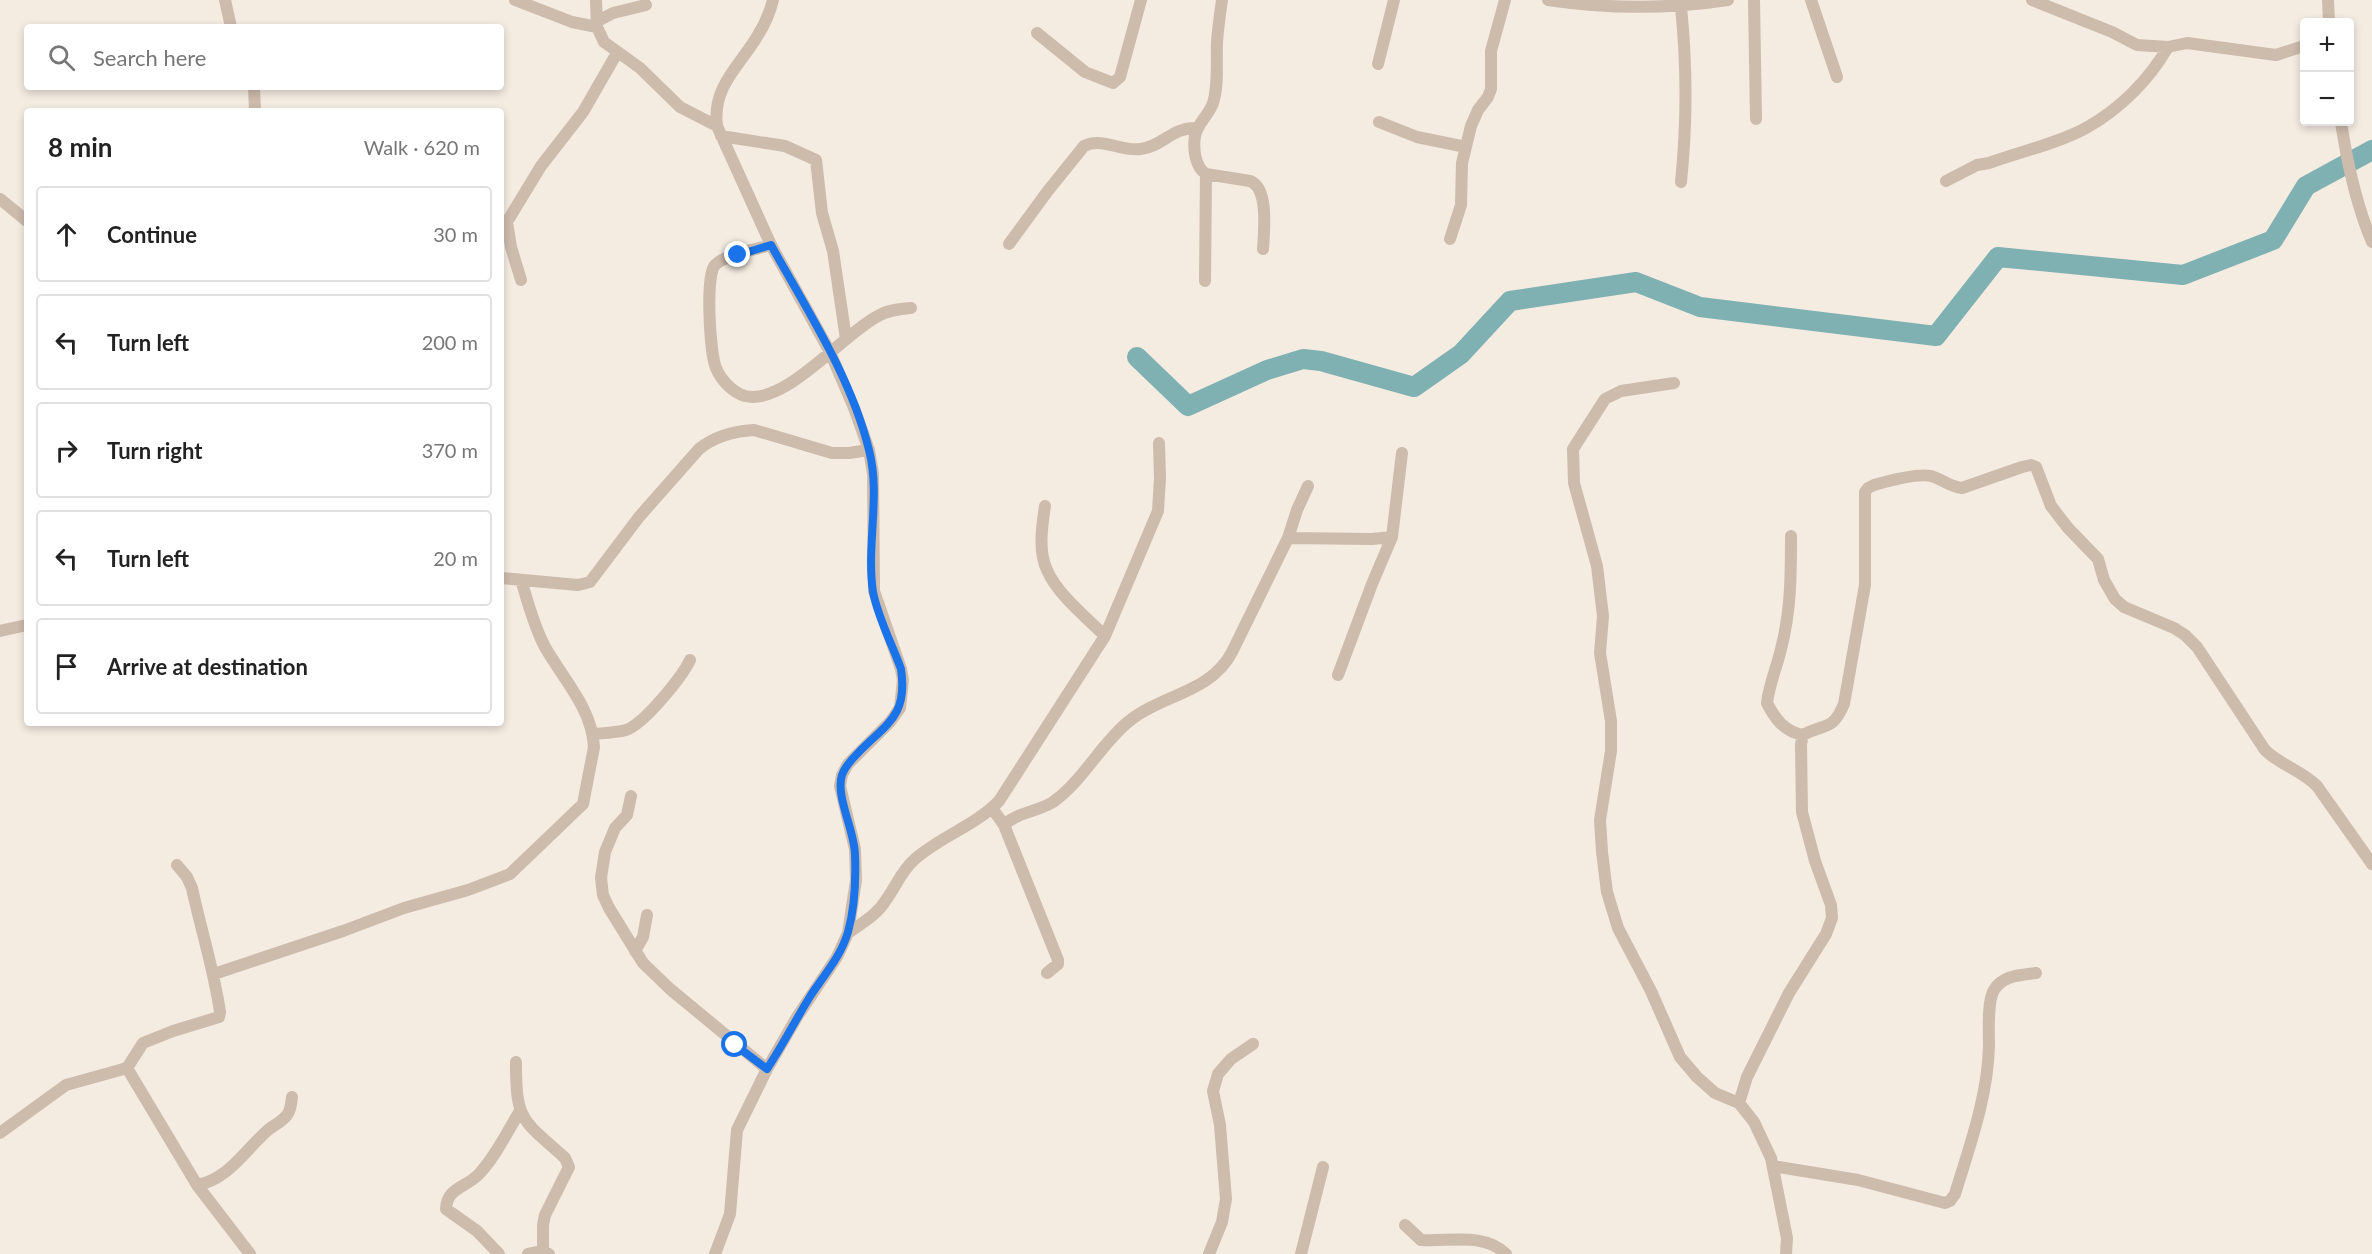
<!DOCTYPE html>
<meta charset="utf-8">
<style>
:root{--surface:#fff;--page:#f6f6f6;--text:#222;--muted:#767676;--line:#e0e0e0}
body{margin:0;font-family:Lato,sans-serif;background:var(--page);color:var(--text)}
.controls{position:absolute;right:18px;top:18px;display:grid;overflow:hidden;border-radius:6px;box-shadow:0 3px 9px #0003}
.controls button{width:54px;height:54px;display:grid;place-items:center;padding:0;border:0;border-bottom:2px solid var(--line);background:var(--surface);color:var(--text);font:30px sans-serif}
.stop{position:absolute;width:18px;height:18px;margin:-14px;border:4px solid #1a73e8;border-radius:50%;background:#fff}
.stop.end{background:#1a73e8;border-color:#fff;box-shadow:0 2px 6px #0008}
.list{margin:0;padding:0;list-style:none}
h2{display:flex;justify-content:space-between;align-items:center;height:78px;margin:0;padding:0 24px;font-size:26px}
h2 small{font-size:20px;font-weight:400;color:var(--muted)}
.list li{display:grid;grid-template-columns:39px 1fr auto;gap:18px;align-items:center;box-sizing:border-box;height:96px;margin:0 12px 12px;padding:0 12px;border:2px solid var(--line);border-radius:6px}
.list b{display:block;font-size:22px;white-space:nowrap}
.list em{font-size:20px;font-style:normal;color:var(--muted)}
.icon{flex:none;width:33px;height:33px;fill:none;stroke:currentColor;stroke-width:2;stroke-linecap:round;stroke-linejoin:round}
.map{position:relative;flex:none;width:2372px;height:1254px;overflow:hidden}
.search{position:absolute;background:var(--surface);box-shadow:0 3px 9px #0003;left:24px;top:24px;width:480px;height:66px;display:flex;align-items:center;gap:15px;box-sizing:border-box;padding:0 21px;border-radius:6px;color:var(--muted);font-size:22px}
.panel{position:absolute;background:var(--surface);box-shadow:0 3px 9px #0003;left:24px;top:108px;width:480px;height:618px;border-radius:6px}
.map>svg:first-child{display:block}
</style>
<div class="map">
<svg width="2372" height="1254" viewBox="0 0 2372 1254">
<rect width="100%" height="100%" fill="#f4ebe1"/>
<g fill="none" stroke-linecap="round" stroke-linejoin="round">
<path stroke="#7fb0b2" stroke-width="20" d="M1137 357 1188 406 1267 370 1303 359 1321 361 1414 387 1461 354 1510 301 1636 282 1700 307 1936 336 1998 257 2183 275 2273 240 2306 186 2372 150"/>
<path stroke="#cdbbac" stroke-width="12" d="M225 0 231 27
M515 0 572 22 597 27
M596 0 597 27 604 42 640 68 680 107 717 126
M1222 0C1220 14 1218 28 1217 42 1216 62 1219 84 1213 103 1209 115 1198 122 1195 136 1193 149 1195 167 1206 174L1250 181C1269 188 1264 231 1263 249
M1548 0C1608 9 1668 9 1728 0
M1754 0 1756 119
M1811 0 1837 77
M2032 0 2112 32 2137 45 2168 47 2187 43 2276 55 2304 46
M2328 0 2329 22
M596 22 613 13 646 5
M1037 33 1085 72 1113 83 1120 77 1141 0
M1378 64 1394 0
M254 87 255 111
M1379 122 1417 137 1466 147
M2341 122C2347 162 2356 204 2372 242
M721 136 785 146 816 160 822 213 833 251 846 339
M1946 181 1977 165 1989 163C2019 152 2059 143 2086 128 2120 109 2149 80 2168 47
M1681 182C1687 124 1687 66 1681 7
M0 199 27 221
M1450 239 1461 205 1462 163 1471 126 1478 110 1488 97 1491 89V51L1505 0
M1009 244 1047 192 1084 146C1104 137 1121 152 1141 149 1164 146 1171 127 1198 128
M771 245C757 249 724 255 715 265 705 276 710 353 716 368 721 380 732 392 745 396 786 406 844 332 880 315 889 310 900 309 911 308
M521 280 511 247 507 222 541 166 583 112 617 53
M1205 281 1206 174
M1674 383 1621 391 1605 399 1573 449 1574 483 1597 566 1603 616 1600 653 1611 721V751L1600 820 1602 852 1607 892 1618 928 1651 991 1680 1057 1697 1077 1715 1093 1739 1103 1754 1122 1771 1158 1787 1238 1786 1254
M1045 506C1042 526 1038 551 1047 570 1057 594 1087 618 1105 636
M1791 536C1791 574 1791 611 1781 649 1777 667 1769 684 1767 703 1775 719 1785 732 1803 735
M1288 538 1372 539 1392 537 1402 453
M501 578 578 585 590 582 639 517 699 449C714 437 735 431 754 430L832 453H849L869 450
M0 631 27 625
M1338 675 1372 584 1392 537
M593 734C604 733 615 733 626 730 644 724 682 677 690 660
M631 796 627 815 615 828 605 852 601 878 603 895 609 908 643 963 670 989 767 1069
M992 808 1004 825 1058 960V964L1047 973
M1004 825C1018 812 1037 812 1053 802 1083 781 1100 745 1128 722 1162 694 1211 693 1232 652L1288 538 1297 510 1308 486
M848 933C862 923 877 915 886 900 896 886 902 870 915 859 941 836 975 826 999 801L1105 636 1158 511 1160 478 1159 443
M635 951 643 937 647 915
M214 974 343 931 404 908 468 890 510 874 583 804 594 747C592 708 563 679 545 647 534 627 528 602 521 580
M516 1062C516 1122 522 1119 565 1158L569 1167 545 1215 543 1225V1251L549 1254
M127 1068 197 1185C228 1180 246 1149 268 1130 274 1125 282 1122 287 1115 291 1110 291 1104 292 1097
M1739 1103 1747 1077 1789 993 1826 934 1832 918 1831 905 1815 861 1802 812 1801 744 1803 735C1825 723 1832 732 1844 704L1865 585V492L1868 488 1874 485C1888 481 1917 473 1931 476 1942 479 1950 487 1962 488L2022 467 2031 465 2036 467 2051 506 2068 528 2098 559 2104 580 2115 599 2124 607 2174 628 2185 635 2197 647 2265 750C2280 765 2301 770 2317 786L2372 864
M0 1133 66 1085 127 1068 143 1043 173 1031 219 1017 220 1012C214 970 201 930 192 888L187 877 177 865
M1773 1166 1858 1180 1945 1203 1950 1201 1955 1194C1970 1145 1988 1096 1989 1045 1989 1031 1987 1001 1994 990 2003 975 2021 975 2036 973
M197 1185 250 1254
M1405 1225 1421 1240C1449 1242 1484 1232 1506 1254
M499 1254 477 1231 446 1209C447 1187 466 1188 479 1174 496 1156 507 1132 520 1111
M528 1254 543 1251
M715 1254 730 1214 737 1130 767 1069 797 1017 837 957 848 933 856 880 855 849 840 786 842 775 848 764 890 722 900 708 903 680 901 669 874 591 873 474 869 450 854 408 830 352 771 245 717 126C712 86 740 66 758 35 765 24 770 12 773 0
M1209 1254 1222 1222 1226 1199 1220 1125 1213 1091 1218 1074 1231 1059 1253 1044
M1301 1254 1323 1167"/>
</g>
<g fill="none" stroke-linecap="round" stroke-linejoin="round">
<path stroke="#1a73e8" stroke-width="8" d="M735 1045 767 1069C783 1045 796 1019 811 995 825 974 841 956 848 932 855 907 856 881 855 855 855 831 835 796 842 775 845 766 852 759 858 753 887 723 908 716 901 669 892 644 878 618 873 592 866 545 881 496 869 450 851 377 807 310 771 245L738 255"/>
</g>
</svg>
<div class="controls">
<button>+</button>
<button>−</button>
</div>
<div class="stop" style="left:735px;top:1045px"></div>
<div class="stop end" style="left:738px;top:255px"></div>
<div class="search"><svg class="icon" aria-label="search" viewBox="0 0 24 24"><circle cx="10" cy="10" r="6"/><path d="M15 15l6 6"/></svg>Search here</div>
<section class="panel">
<h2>8 min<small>Walk · 620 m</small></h2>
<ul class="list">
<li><svg class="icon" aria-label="ahead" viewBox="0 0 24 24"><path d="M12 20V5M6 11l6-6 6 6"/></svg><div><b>Continue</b></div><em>30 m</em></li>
<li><svg class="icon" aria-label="left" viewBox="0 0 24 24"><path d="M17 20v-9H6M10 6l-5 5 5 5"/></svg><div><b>Turn left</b></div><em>200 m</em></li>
<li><svg class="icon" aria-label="right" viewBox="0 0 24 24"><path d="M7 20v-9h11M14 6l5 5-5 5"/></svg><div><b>Turn right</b></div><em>370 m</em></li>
<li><svg class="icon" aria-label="left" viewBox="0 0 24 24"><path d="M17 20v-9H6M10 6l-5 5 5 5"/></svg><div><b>Turn left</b></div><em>20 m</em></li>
<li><svg class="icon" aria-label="arrive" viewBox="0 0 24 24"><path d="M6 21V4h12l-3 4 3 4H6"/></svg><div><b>Arrive at destination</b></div></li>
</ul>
</section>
</div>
